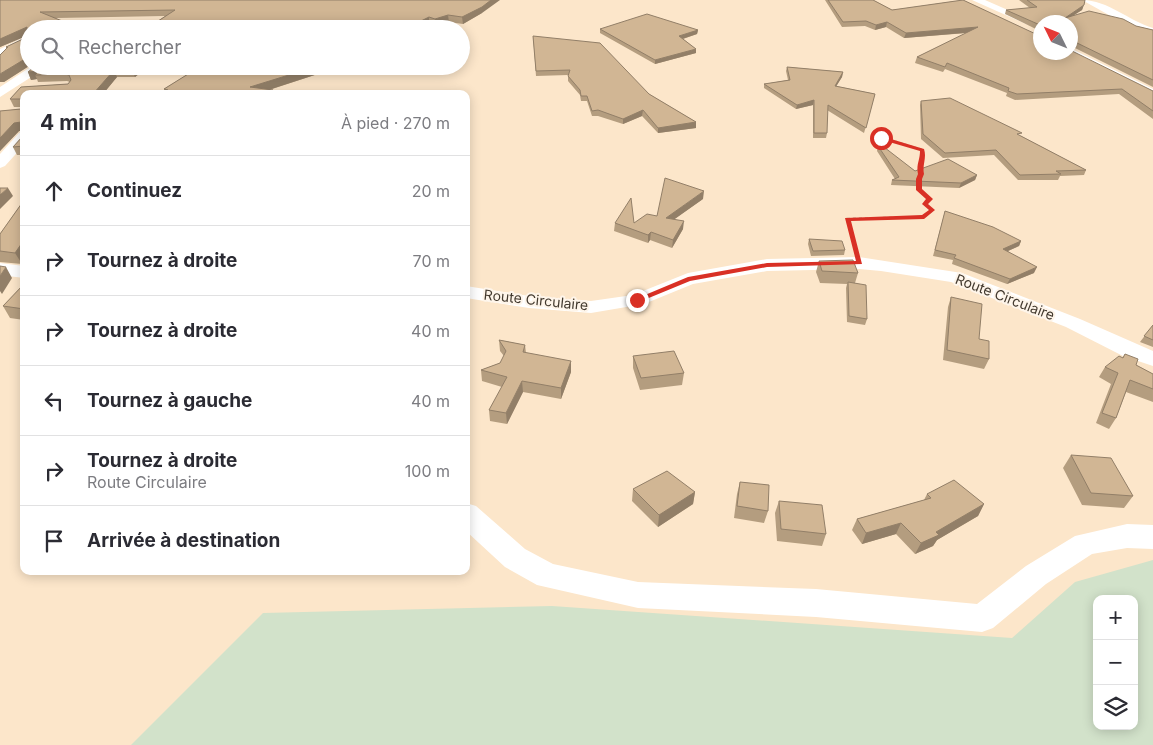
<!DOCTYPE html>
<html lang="fr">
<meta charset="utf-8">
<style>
:root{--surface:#fff;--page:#f7f7f7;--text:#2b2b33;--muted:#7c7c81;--line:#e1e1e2}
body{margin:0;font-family:Inter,sans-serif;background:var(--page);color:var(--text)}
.controls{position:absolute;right:15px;bottom:15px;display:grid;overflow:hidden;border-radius:10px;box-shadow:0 2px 12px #0003}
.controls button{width:45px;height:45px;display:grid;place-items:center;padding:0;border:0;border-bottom:1px solid var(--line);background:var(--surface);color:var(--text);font:25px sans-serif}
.compass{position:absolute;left:1033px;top:15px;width:45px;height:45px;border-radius:50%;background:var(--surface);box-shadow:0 2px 12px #0003;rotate:313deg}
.stop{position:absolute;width:15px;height:15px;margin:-11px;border:4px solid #d93025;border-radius:50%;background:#fff}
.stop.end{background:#d93025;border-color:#fff;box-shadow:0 1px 5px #0008}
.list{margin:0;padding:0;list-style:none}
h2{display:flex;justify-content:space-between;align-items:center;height:65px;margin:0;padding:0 20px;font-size:21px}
h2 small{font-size:16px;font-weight:400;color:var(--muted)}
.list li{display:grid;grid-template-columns:32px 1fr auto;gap:15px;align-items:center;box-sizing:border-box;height:70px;padding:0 20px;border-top:1px solid var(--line)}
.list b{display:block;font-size:19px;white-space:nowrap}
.list p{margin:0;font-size:16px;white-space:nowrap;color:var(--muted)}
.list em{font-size:16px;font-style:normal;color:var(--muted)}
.icon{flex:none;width:28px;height:28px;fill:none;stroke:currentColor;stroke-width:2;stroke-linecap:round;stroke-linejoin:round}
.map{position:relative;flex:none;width:1153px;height:745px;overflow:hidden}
.search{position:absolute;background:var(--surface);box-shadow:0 2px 12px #0003;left:20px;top:20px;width:450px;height:55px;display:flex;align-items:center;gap:12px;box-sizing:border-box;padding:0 18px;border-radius:28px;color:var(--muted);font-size:19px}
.panel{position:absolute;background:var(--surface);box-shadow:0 2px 12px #0003;left:20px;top:90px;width:450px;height:485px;border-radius:10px}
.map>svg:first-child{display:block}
</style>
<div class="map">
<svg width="1153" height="745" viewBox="0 0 1153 745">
<rect width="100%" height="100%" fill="#fce6ca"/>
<path fill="#d2e2ca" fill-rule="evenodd" d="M1153 560V745H131L263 613 552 606 1012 638 1075 582ZM1097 599H1134V726H1097Z"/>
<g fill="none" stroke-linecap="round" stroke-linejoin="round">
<path stroke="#bbaa94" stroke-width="2" stroke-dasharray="2.5 2.5" stroke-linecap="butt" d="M881 137 923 150 921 173
M919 184 920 191"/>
<path stroke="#bbaa94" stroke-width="2.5" stroke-dasharray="3 3" stroke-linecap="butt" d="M855 248 847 219 924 217 932 210 925 204 930 199 919 190"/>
<path fill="#fff" fill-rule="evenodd" d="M972 0H985L1035 22 1030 25 1026 24Z
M1082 0C1108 0 1129 21 1153 28V34L1134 29Z
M29 35V42L0 56V49Z
M1070 48 1153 89V98L1066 53 1070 52Z
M42 66H77L71 70 36 74 0 97V87L29 68Z
M24 132V145L5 166 0 168V154L19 133Z
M859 257 962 273 1080 319 1153 351V366L1123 356 1066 327 951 282 881 271 859 269 767 271 693 284 644 304 591 313 529 308 466 298V286L529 296 591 301 633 295 688 273 767 259Z
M0 263 24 266V278L0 275Z
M466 503 476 506 525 549 553 564 638 582 816 589 977 604 1026 566 1075 536 1127 524 1153 525V549L1127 548 1092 554 1046 584 993 628 982 632 816 617 638 608 537 585 505 567 466 531Z"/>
</g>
<path fill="#b49d7f" d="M0 0 482 13 463 24 449 22 436 26 429 23 419 29H146L165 16 56 18 29 29V66L4 82 6 48V47L27 37V35L0 47Z
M825 0H873L892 10 963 0 1153 91V119L1119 94 1015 100 1006 96 1007 93 945 69 943 72 915 63 917 57 967 33 904 38 886 27 875 30 865 26 842 27Z
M1019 0H1085L1082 10 1074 15 1136 26 1153 30V87L1071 46 1040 22V31L1005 14 1006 10 1030 8Z
M600 29 698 30 697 34 683 39 696 49V53L655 64 600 33Z
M533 36 649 94 696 122V128L658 133 642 116 623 124 598 116H592L587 101H581L580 95 568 81V75L536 76Z
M52 66H149L135 77H117L103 94H24V155H17L13 147 22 137 21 131H19L0 151V111L21 109V107H14L10 99 21 87 68 84 70 82 67 81 38 82 37 79 31 80 28 72 33 68Z
M162 66H330V70L269 90H273L274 94H165L164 89 193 71Z
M787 67 843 72 842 77 836 86 875 94 864 133 827 110V133L826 138H813V105L796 109 764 88V84L788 80 786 71Z
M921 101 1021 136 1086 170 1084 175 1060 176 1058 180H1018L994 155 943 158 921 139 920 105Z
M878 146 915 171 977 175 975 180 959 188 891 185 892 180 895 179 877 151Z
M703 199 674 219 683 229 672 248 650 240 648 243 614 231 615 223H634L657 216Z
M22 203V264L0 262V234Z
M945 211 1021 241 1019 246 1008 251 1034 273 1007 284 952 264 953 260 933 256Z
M809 239 845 250 844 255 811 256 808 244Z
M819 261 858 273 855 283 867 319 865 325 847 322 846 288 847 284 820 283 816 272Z
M24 284V320L10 318 3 306Z
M951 297 979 339 989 359 984 369 943 360 948 307Z
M1153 325V347L1140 342Z
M499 340 525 345 526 353 571 372 561 399 523 392 507 424 490 421 489 410 502 387 482 381 481 370 500 363 504 356 500 351Z
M1125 354 1136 365 1153 374V402L1126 392 1116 418 1109 429 1096 423 1111 384 1099 377 1105 367 1122 358Z
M633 356 684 373 682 385 640 390 633 368Z
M1071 455 1133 496 1124 508 1082 505 1063 468Z
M740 482 768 511 764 523 734 518 737 494Z
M633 489 695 492 693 504 658 527 632 501Z
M927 494 984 504 978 516 937 540 933 546 915 554 896 534 862 544 852 530 857 519 924 500Z
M779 501 826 534 822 546 777 541 775 513Z"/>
<path fill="#927f68" d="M491 0H500L482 13 463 24 462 17Z
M1084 5 1082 10 1063 22 1065 18Z
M448 15 449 22 436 26 435 19Z
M429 17V23L419 29H394Z
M887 22 886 27 875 30 876 25Z
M27 27 29 35 0 47V39Z
M978 27 976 32 904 38 906 33Z
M698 30 697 34 679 40V36Z
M696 49V53L655 64V60Z
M25 59 29 66 4 82H0V74Z
M137 66H149L135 77 132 70Z
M318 66H330V70L256 94 250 87Z
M114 70 117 77 103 94H93Z
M39 71 35 75 37 79 31 80 28 72Z
M843 72 842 77 834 90 835 86Z
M273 90 274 94H264Z
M814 100 813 105 796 109 797 105Z
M643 110 642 116 623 124V119Z
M21 122 24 131H19L0 151V138L14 123Z
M696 122V128L658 133V128Z
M977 175 975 180 959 188 961 183Z
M8 188 13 196 0 209V195Z
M704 191 703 199 665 226 666 218Z
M684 221 683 229 672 248 673 240Z
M651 232 650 240 648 243V235Z
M24 240V261L22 264 15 253Z
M1021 241 1019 246 1001 254 1003 249Z
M6 267 12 278 2 294 0 291V276Z
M1037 267 1034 273 1007 284 1010 279Z
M571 361V372L561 399V388Z
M522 381 523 392 507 424 506 413Z
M695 492 693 504 658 527 659 515Z
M984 504 978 516 937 540 933 546 915 554 921 543 936 532Z
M901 523 896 534 862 544 866 533Z"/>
<path fill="#d1b694" stroke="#927f68" d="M0 0H491L482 7 462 17 448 15 435 19 429 17 415 24 394 29H146L175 10 40 12 82 29H29V59H25L0 74V55L8 47H6L27 37V27L0 39Z
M828 0H873L892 10 963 0 1040 36V52H1070V50L1153 91V111L1122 89 1017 94 1008 91 1009 88 947 63 945 67 917 57 978 27 906 33 887 22 876 25 866 21 843 22Z
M1027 0H1085L1084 5 1065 18 1089 11 1123 19 1136 26 1153 30V80L1073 41 1070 44V22H1040V25L1006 10 1037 7Z
M647 14 698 30 679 36 696 49 655 60 600 29Z
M533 36 600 43 649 94 696 122 658 128 643 110 623 119 598 110 592 111 587 96H581L580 90 568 76 570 70 536 71Z
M52 66H137L132 70H114L93 94H24V146L13 147 22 137 21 122 14 123 0 138V111L21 109V99H10L21 87 68 84 71 80 69 75 64 74 35 75 39 71 28 72 33 68Z
M201 66H318L250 87 273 90 264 94H175L164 92 168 90 164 89Z
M787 67 843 72 835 86 875 94 866 128 828 105 827 133H814V100L797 105 764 84 790 80Z
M950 98 1022 133 1017 134 1086 170 1056 171 1061 174 1020 175 996 150 945 153 923 134 921 101Z
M880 144 915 171 948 159 977 175 961 183 892 180 899 177 878 146Z
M665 178 704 191 666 218 684 221 673 240 651 232 648 235 615 223 631 198 634 223 647 214 657 216Z
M0 188H8L0 195Z
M22 203H24V240L15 253 0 251V234Z
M945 211 993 227 1021 241 1003 249 1037 267 1010 279 954 258 956 255 935 250Z
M809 239 842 241 845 250 813 251Z
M853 260 858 273 822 271 819 261Z
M0 266 6 267 0 276Z
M848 282 866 285 867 319 849 316Z
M24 284V309L3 306Z
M951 297 982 304 979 339 989 341V359L947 350Z
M1153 325V340L1144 336Z
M499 340 525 345 523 352 571 361 561 388 522 381 506 413 489 410 507 377 481 370 500 363 506 351Z
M674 351 684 373 641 378 633 356Z
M1125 354 1138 359 1136 365 1153 374V389L1130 380 1116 418 1102 413 1118 373 1105 367 1119 356 1123 358Z
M1071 455 1111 458 1133 496 1091 493Z
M667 471 695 492 659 515 633 489Z
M954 480 984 504 936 532 939 535 921 543 901 523 866 533 857 519 931 498 927 494Z
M740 482 769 485 768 511 737 506Z
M779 501 822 505 826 534 781 529Z"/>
<path fill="#d93025" d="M881 136 924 149C927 158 922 165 924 174L922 179V189L933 199 928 204 935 210 924 219 851 221 862 264 767 267 690 281 639 302 633 300 688 277 767 263 856 261 845 218 922 215 929 210 922 204 926 199 916 190V179L918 174C916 165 920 160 920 151L879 139Z"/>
<g text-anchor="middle" stroke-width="4" stroke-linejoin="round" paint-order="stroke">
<g font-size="14" fill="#42392e" stroke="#fef5ea">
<text transform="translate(1005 297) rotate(21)" y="5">Route Circulaire</text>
<text transform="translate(536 300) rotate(6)" y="5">Route Circulaire</text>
</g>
</g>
</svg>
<div class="controls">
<button>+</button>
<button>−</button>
<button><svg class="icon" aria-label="layers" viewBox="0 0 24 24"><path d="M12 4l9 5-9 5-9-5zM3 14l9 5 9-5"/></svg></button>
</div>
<svg class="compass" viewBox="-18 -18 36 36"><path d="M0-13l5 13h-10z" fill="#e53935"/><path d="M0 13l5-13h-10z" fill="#7c7c81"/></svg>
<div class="stop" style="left:881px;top:138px"></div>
<div class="stop end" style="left:637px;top:300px"></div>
<div class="search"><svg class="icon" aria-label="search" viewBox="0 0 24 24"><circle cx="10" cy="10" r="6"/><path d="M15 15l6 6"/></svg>Rechercher</div>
<section class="panel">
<h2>4 min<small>À pied · 270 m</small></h2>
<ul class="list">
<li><svg class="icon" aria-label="ahead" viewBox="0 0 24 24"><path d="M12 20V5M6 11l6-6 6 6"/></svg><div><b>Continuez</b></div><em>20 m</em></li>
<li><svg class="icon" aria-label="right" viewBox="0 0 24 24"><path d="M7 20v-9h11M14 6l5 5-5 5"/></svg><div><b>Tournez à droite</b></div><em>70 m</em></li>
<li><svg class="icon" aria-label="right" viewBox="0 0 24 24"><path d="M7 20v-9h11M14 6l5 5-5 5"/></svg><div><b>Tournez à droite</b></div><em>40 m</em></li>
<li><svg class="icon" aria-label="left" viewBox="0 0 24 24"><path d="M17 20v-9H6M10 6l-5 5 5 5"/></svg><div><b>Tournez à gauche</b></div><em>40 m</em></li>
<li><svg class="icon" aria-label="right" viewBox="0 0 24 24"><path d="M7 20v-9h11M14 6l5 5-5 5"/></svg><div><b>Tournez à droite</b><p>Route Circulaire</p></div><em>100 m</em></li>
<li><svg class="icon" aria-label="arrive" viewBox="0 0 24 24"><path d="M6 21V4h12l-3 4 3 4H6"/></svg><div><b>Arrivée à destination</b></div></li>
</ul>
</section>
</div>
